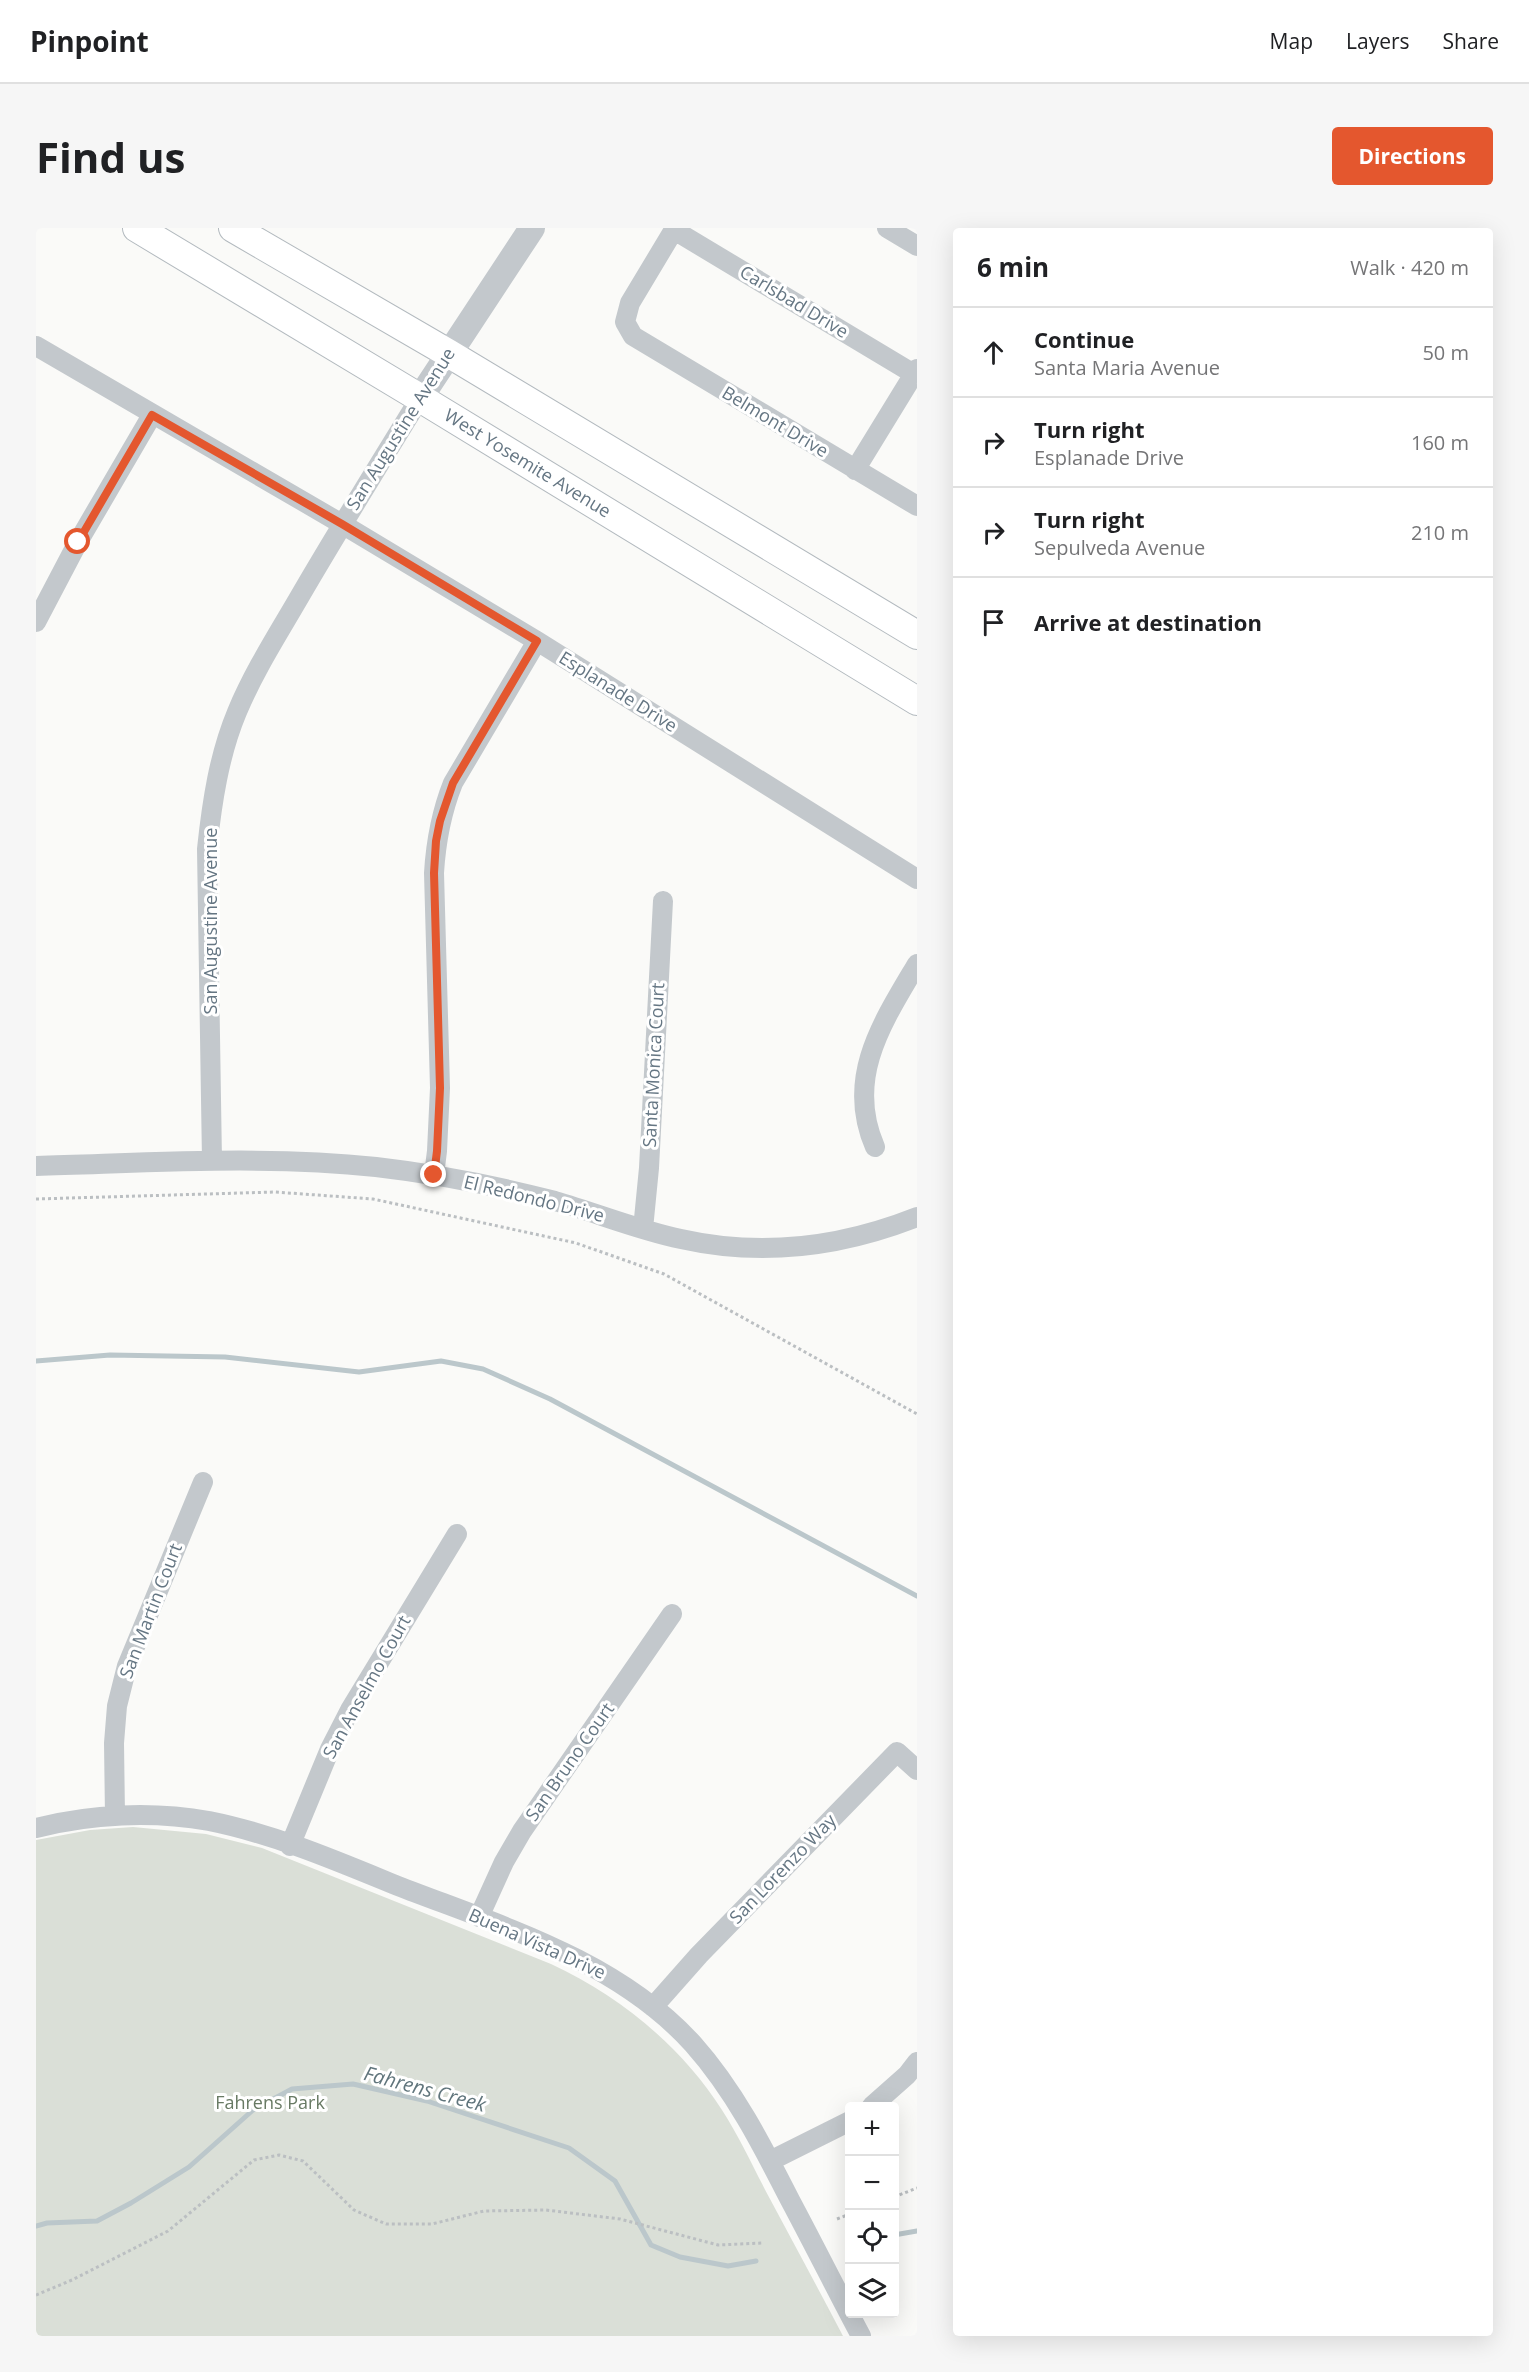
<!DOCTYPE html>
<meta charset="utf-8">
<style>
:root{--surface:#fff;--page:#f6f6f6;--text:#202124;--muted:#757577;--line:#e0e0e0;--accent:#e4572e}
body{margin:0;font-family:"Open Sans",sans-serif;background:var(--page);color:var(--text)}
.controls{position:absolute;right:18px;bottom:18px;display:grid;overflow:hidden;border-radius:6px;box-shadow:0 6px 24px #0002}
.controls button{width:54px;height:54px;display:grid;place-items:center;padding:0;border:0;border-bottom:2px solid var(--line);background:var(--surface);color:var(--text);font:30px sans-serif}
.stop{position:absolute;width:18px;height:18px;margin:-14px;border:4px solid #e4572e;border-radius:50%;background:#fff}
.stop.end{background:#e4572e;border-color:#fff;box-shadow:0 2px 6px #0008}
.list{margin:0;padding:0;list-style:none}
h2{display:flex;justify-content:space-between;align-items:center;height:78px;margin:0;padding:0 24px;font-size:26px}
h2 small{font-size:20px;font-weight:400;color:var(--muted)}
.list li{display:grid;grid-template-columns:39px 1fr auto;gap:18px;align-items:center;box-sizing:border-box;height:90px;padding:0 24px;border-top:2px solid var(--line)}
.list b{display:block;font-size:22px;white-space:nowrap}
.list p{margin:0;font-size:20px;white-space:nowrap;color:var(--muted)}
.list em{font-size:20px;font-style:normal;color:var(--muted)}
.icon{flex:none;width:33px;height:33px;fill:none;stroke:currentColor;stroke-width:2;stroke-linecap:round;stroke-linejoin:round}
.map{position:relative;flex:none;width:881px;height:2108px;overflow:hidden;border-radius:6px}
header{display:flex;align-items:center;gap:36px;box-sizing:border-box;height:84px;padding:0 30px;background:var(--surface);border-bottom:2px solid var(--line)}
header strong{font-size:28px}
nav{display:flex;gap:33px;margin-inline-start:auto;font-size:21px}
.intro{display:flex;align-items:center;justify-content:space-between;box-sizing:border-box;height:144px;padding:0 36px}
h1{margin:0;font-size:42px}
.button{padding:15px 27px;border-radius:6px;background:var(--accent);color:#fff;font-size:21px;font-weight:700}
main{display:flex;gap:36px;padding:0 36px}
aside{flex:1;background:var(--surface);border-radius:6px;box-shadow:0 6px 24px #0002}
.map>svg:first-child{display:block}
</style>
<header>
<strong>Pinpoint</strong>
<nav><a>Map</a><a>Layers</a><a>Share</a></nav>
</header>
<div class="intro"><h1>Find us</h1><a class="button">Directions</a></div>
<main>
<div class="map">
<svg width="881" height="2108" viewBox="0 0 881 2108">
<rect width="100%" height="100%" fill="#fafaf8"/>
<path fill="#dadfd7" d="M97 1599 170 1606 226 1620 515 1736C584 1768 645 1818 686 1882 704 1910 718 1941 734 1971 758 2016 783 2062 807 2108H0V1612L54 1602Z"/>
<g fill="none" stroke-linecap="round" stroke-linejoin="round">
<path stroke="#bbc7cb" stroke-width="5" d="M0 1133 74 1127 189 1129 323 1144 405 1133 447 1141 514 1171 881 1368
M0 1998 11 1995 61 1993 95 1975 153 1939 217 1882 256 1861 317 1856 391 1873 533 1920 579 1953 615 2017 644 2029 692 2038 720 2033
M858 2007 881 2003"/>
<defs>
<g id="secondary">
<path id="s1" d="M101 0 384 170 881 473"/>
<path d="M197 0 412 125 881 407"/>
</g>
</defs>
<use href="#secondary" stroke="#b3babf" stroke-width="30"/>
<path stroke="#bbbfc2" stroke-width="3" stroke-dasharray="3 3" stroke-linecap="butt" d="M0 971 239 964 337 971 540 1015 628 1046 881 1186
M858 1969 881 1960
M801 1991 814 1986
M0 2067 36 2052 132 2003 218 1932 243 1927 267 1933 318 1982 350 1996H396L448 1983 510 1982 584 1991 682 2017 726 2015"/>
<path stroke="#c3c8cc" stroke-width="20" d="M639 0 594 75 589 94 597 108 881 278
M851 0 881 18
M638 2 878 146
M0 118 306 296 501 413 881 651
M819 242 881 141
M0 394 42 314 116 187
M839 919C809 850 846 795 881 736
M176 933 171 621C176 574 183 527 201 484 218 443 242 406 264 368 303 301 344 235 384 170
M0 938C113 935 227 927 340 939 401 946 461 958 519 973 561 985 602 1002 645 1011 725 1029 805 1019 881 989
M398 947 401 923 404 860 398 645C400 612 405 585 417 555L501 413
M607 1001 613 940 627 673
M79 1588 78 1515 81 1478 91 1438 167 1254
M0 1600C55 1586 116 1583 173 1593 238 1606 301 1633 362 1658 465 1698 581 1732 657 1816 698 1862 726 1917 754 1972 778 2017 801 2063 825 2108
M254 1618 294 1521 314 1482 421 1306
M443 1689 468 1634 486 1603 636 1386
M617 1779 663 1727 861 1524 881 1542
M836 1878 871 1847 881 1834
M734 1933 814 1893"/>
<path stroke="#c3c8cc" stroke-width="26" d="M384 170 496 0"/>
<use href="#secondary" stroke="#fff" stroke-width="28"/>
</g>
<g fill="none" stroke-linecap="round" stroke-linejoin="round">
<path stroke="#e4572e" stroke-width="8" d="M42 314 116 187 306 296 501 413 417 555 404 593 400 613 398 645 404 860 401 923 398 947"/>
</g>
<g text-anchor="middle" stroke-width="6" stroke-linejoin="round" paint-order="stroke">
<g font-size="18" fill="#657683" stroke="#fff">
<text transform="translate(758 74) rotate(31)" y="6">Carlsbad Drive</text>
<text transform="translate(739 194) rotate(31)" y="6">Belmont Drive</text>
<text transform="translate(365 201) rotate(-58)" y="6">San Augustine Avenue</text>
<text dy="6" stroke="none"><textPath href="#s1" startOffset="456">West Yosemite Avenue</textPath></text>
<text transform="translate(582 464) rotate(32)" y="6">Esplanade Drive</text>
<text transform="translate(175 693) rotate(-90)" y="6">San Augustine Avenue</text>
<text transform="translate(618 837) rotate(-87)" y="6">Santa Monica Court</text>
<text transform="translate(498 971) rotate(14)" y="6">El Redondo Drive</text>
<text transform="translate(115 1383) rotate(-69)" y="6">San Martin Court</text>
<text transform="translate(331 1459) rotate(-61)" y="6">San Anselmo Court</text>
<text transform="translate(534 1534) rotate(-55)" y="6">San Bruno Court</text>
<text transform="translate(747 1641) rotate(-46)" y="6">San Lorenzo Way</text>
<text transform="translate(501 1716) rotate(24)" y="6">Buena Vista Drive</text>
</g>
<g font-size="18" fill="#687a64" stroke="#fff">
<text x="234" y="1881">Fahrens Park</text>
</g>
<g font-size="20" font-style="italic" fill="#60757c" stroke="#fff">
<text transform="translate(389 1861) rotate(15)" y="7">Fahrens Creek</text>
</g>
</g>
</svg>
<div class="controls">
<button>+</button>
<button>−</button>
<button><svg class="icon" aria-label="locate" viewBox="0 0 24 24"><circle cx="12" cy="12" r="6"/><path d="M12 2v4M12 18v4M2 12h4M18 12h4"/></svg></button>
<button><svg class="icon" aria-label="layers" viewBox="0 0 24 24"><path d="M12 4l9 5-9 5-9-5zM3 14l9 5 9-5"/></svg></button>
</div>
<div class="stop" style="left:42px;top:314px"></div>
<div class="stop end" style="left:398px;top:947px"></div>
</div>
<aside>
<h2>6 min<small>Walk · 420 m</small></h2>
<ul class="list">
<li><svg class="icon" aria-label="ahead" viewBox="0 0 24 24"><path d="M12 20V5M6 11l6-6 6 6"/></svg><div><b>Continue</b><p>Santa Maria Avenue</p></div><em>50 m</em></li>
<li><svg class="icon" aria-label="right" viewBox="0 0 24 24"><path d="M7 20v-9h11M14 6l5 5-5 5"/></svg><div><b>Turn right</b><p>Esplanade Drive</p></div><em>160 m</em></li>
<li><svg class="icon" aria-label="right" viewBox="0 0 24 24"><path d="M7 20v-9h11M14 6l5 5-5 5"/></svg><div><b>Turn right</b><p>Sepulveda Avenue</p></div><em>210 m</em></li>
<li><svg class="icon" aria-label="arrive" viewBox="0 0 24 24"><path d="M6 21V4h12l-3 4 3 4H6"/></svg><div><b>Arrive at destination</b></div></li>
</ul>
</aside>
</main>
